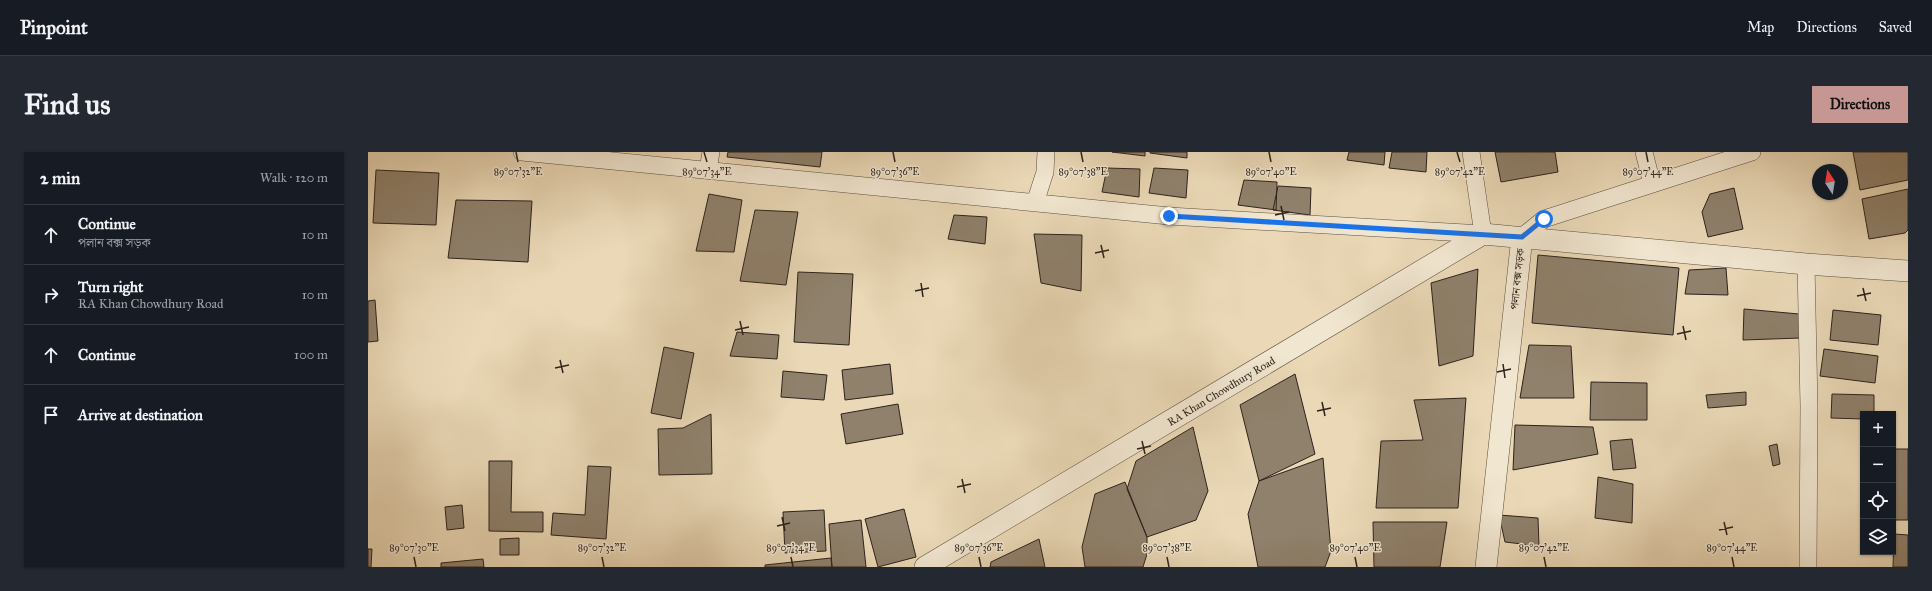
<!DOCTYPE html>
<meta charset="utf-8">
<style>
:root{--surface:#171b24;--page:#242831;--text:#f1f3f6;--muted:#9ea1a6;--line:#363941;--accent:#c59692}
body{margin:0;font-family:"IM FELL Great Primer","Noto Serif Bengali",serif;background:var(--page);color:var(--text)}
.controls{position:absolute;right:12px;bottom:12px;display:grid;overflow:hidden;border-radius:0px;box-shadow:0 1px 3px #0004}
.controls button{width:36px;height:36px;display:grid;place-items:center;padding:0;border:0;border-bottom:1px solid var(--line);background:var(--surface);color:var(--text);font:20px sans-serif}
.compass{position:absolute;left:1444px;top:12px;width:36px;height:36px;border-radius:50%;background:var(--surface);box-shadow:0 1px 3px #0004;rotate:348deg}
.stop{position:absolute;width:12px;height:12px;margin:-9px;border:3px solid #1a73e8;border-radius:50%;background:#fff}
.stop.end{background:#1a73e8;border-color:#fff;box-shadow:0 1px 4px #0008}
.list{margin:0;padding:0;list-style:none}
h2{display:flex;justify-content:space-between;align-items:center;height:52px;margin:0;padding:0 16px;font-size:17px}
h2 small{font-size:13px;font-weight:400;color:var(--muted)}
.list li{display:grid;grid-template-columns:26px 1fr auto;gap:12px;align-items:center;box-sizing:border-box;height:60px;padding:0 16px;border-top:1px solid var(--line)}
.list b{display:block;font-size:15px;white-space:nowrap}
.list p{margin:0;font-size:13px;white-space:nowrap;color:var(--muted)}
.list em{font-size:13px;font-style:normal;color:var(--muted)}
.icon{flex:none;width:22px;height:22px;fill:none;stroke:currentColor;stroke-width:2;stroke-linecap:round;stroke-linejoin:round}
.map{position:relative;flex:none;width:1540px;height:415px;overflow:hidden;border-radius:0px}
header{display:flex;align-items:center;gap:24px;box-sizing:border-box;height:56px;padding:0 20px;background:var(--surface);border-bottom:1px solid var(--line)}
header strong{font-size:19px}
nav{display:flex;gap:22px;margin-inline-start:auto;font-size:14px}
.intro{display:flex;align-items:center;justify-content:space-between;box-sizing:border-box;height:96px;padding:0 24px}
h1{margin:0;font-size:28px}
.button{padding:10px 18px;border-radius:0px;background:var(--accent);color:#111;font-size:14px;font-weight:700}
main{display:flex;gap:24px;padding:0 24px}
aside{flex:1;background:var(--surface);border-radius:0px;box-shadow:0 1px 3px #0004}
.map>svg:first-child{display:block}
</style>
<header>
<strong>Pinpoint</strong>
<nav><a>Map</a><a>Directions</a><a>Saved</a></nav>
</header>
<div class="intro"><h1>Find us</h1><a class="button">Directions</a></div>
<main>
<aside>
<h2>2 min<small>Walk · 120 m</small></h2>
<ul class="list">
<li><svg class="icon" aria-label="ahead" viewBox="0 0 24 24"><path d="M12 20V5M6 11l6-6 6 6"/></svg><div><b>Continue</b><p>পলান বক্স সড়ক</p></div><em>10 m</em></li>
<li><svg class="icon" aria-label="right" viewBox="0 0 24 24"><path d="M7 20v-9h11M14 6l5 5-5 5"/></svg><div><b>Turn right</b><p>RA Khan Chowdhury Road</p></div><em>10 m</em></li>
<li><svg class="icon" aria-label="ahead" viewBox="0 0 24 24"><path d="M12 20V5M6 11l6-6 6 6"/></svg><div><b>Continue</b></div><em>100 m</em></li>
<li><svg class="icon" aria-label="arrive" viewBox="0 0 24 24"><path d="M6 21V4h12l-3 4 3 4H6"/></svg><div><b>Arrive at destination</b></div></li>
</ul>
</aside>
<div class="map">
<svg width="1540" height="415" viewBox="0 0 1540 415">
<rect width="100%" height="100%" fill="#ead8b6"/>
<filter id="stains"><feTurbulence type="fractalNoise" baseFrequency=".005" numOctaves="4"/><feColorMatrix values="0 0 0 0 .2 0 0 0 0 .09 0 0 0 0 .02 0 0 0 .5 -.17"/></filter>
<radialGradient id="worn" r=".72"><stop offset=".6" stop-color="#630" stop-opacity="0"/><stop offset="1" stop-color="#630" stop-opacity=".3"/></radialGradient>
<path fill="#8f816c" stroke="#2d221c" d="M360 0H454L452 15 359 5Z
M744 0H777V4Z
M782 0H819V6L782 1Z
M981 0H1017L1016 13 979 8Z
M1024 0H1059L1058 20 1021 16Z
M1127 0H1187L1190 20 1133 30Z
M1485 0H1540V28L1492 38Z
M739 16 772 17 771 45 734 40Z
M786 16 820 18 818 46 781 41Z
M8 18 71 21 68 73 5 71Z
M876 28 909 30 908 58 870 53Z
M910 34 943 36 942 63 905 58Z
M1366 36 1375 77 1340 85 1334 60 1342 42Z
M1540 37V78L1537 81 1501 87 1494 47Z
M341 42 374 48 366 100 328 99Z
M88 48 164 49 160 110 80 106Z
M387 58 430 60 418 133 372 129Z
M586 63 619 65 617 92 580 87Z
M666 82 714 83 713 139 673 131Z
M1170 103 1311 116 1305 183 1164 171Z
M1358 116 1360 143 1317 142 1321 118Z
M1110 117 1105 204 1071 214 1063 131Z
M430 120 485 122 481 193 426 190Z
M7 148 10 189 0 190V149Z
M1376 157 1431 162 1433 186 1375 188Z
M1465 158 1513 163 1510 193 1462 188Z
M369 180 411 183 409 207 362 204Z
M1161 193 1203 194 1206 246H1152Z
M296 195 326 201 313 267 283 261Z
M1456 197 1510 204 1507 231 1452 224Z
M522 212 525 242 477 248 474 218Z
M415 219 459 223 456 248 413 245Z
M927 222 947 302 891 329 872 253Z
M1223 230 1279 231V268H1222Z
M1378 240V253L1340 256 1338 243Z
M1464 242 1506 243V262H1495V267L1463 266Z
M1098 246 1090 356H1008L1013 289 1055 288 1046 248Z
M530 252 535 282 478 292 473 262Z
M343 262 344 322 291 323 290 277 315 276Z
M1147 273 1225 275 1230 302 1145 318Z
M825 275 840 339 828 368 779 385 759 337 768 309Z
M1264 287 1268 316 1245 318 1242 289Z
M1409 292 1412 312 1405 314 1401 294Z
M1525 297H1540V368H1525Z
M955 306 963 399 957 415H890L880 362 891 329Z
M121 309H144L143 360H175V380L121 379Z
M220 314 243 315 238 387 183 383 185 361 217 363Z
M1230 325 1265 332 1264 371 1227 366Z
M757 330 779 385V402L775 415H717L714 395 727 342Z
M94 353 96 376 79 378 77 355Z
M536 357 548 405 510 415 497 367Z
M456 358 458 399 417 401 415 360Z
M1131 363 1170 366 1171 394 1137 390Z
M493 368 498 415H464L461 372Z
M1005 370H1079L1072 415H1006Z
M1526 382 1540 383V415H1525Z
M151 386V403H132V387Z
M671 387 677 415H622L623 410Z
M0 397H4L3 415H0Z
M463 406 464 415H397V413Z
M115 407 116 415H73V411Z"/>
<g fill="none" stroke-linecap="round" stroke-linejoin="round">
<defs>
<path id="minor" d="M154 0 801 64 1115 82 1103 0
M1276 0 1284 32
M340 18 343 0
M667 51 677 20 678 0
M1154 85 1176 67 1384 0
M1438 112 1441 254 1440 415"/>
<path id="tertiary" d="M557 415 1115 82 1438 112 1540 119
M1118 415 1154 85"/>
</defs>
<use href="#minor" stroke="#5c5042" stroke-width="18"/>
<use href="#tertiary" stroke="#5c5042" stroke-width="22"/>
<use href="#minor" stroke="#f1e6d0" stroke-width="17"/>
<use href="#tertiary" stroke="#f1e6d0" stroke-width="21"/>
</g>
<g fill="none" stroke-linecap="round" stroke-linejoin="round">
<path stroke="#1a73e8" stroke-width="5" d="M801 64 1154 85 1176 67"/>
</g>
<path fill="none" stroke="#2d221c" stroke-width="1.5" d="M148 0 150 10M336 0 339 10M525 0 527 10M713 0 715 10M901 0 903 10M1089 0 1092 10M1278 0 1280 10M913 54 916 68M907 63 921 60M733 93 736 106M727 101 741 98M553 131 555 145M1495 136 1498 149M547 139 561 136M1489 144 1503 141M372 169 375 183M1315 174 1318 188M367 178 381 175M1309 182 1323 179M192 208 195 221M1135 212 1137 226M187 216 201 213M1129 220 1143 217M954 250 957 264M949 259 963 256M774 289 777 302M769 297 783 294M594 327 597 341M589 335 603 332M414 365 417 379M1356 370 1359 383M409 374 422 371M1351 378 1365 375M46 405 48 415M234 405 236 415M423 405 425 415M611 405 613 415M799 405 801 415M987 405 989 415M1176 405 1178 415M1364 405 1366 415"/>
<g text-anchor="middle" stroke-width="3" stroke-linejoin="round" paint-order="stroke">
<g font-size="11" fill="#2d221c" stroke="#f1e6d0">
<text transform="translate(1149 127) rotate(-84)" y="4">পলান বক্স সড়ক</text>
<text transform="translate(853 239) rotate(-31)" y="4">RA Khan Chowdhury Road</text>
</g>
</g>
<g font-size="10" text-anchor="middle" fill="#2d221c" stroke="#f1e6d0" stroke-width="3" stroke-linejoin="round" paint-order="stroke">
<text x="150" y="23">89°07'32"E</text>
<text x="339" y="23">89°07'34"E</text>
<text x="527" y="23">89°07'36"E</text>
<text x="715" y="23">89°07'38"E</text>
<text x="903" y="23">89°07'40"E</text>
<text x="1092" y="23">89°07'42"E</text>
<text x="1280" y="23">89°07'44"E</text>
<text x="46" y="399">89°07'30"E</text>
<text x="234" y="399">89°07'32"E</text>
<text x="423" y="399">89°07'34"E</text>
<text x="611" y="399">89°07'36"E</text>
<text x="799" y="399">89°07'38"E</text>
<text x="987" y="399">89°07'40"E</text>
<text x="1176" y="399">89°07'42"E</text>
<text x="1364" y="399">89°07'44"E</text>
</g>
<rect width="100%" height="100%" filter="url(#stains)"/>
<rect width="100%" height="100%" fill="url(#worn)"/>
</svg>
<div class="controls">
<button>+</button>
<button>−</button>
<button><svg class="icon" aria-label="locate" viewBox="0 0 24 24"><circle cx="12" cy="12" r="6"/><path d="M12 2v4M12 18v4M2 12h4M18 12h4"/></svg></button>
<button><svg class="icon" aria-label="layers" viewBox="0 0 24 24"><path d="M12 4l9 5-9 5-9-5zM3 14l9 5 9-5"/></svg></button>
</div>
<svg class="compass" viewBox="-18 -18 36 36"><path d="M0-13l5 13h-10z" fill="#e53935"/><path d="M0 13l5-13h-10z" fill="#9ea1a6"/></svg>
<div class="stop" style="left:1176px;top:67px"></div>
<div class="stop end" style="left:801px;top:64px"></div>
</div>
</main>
